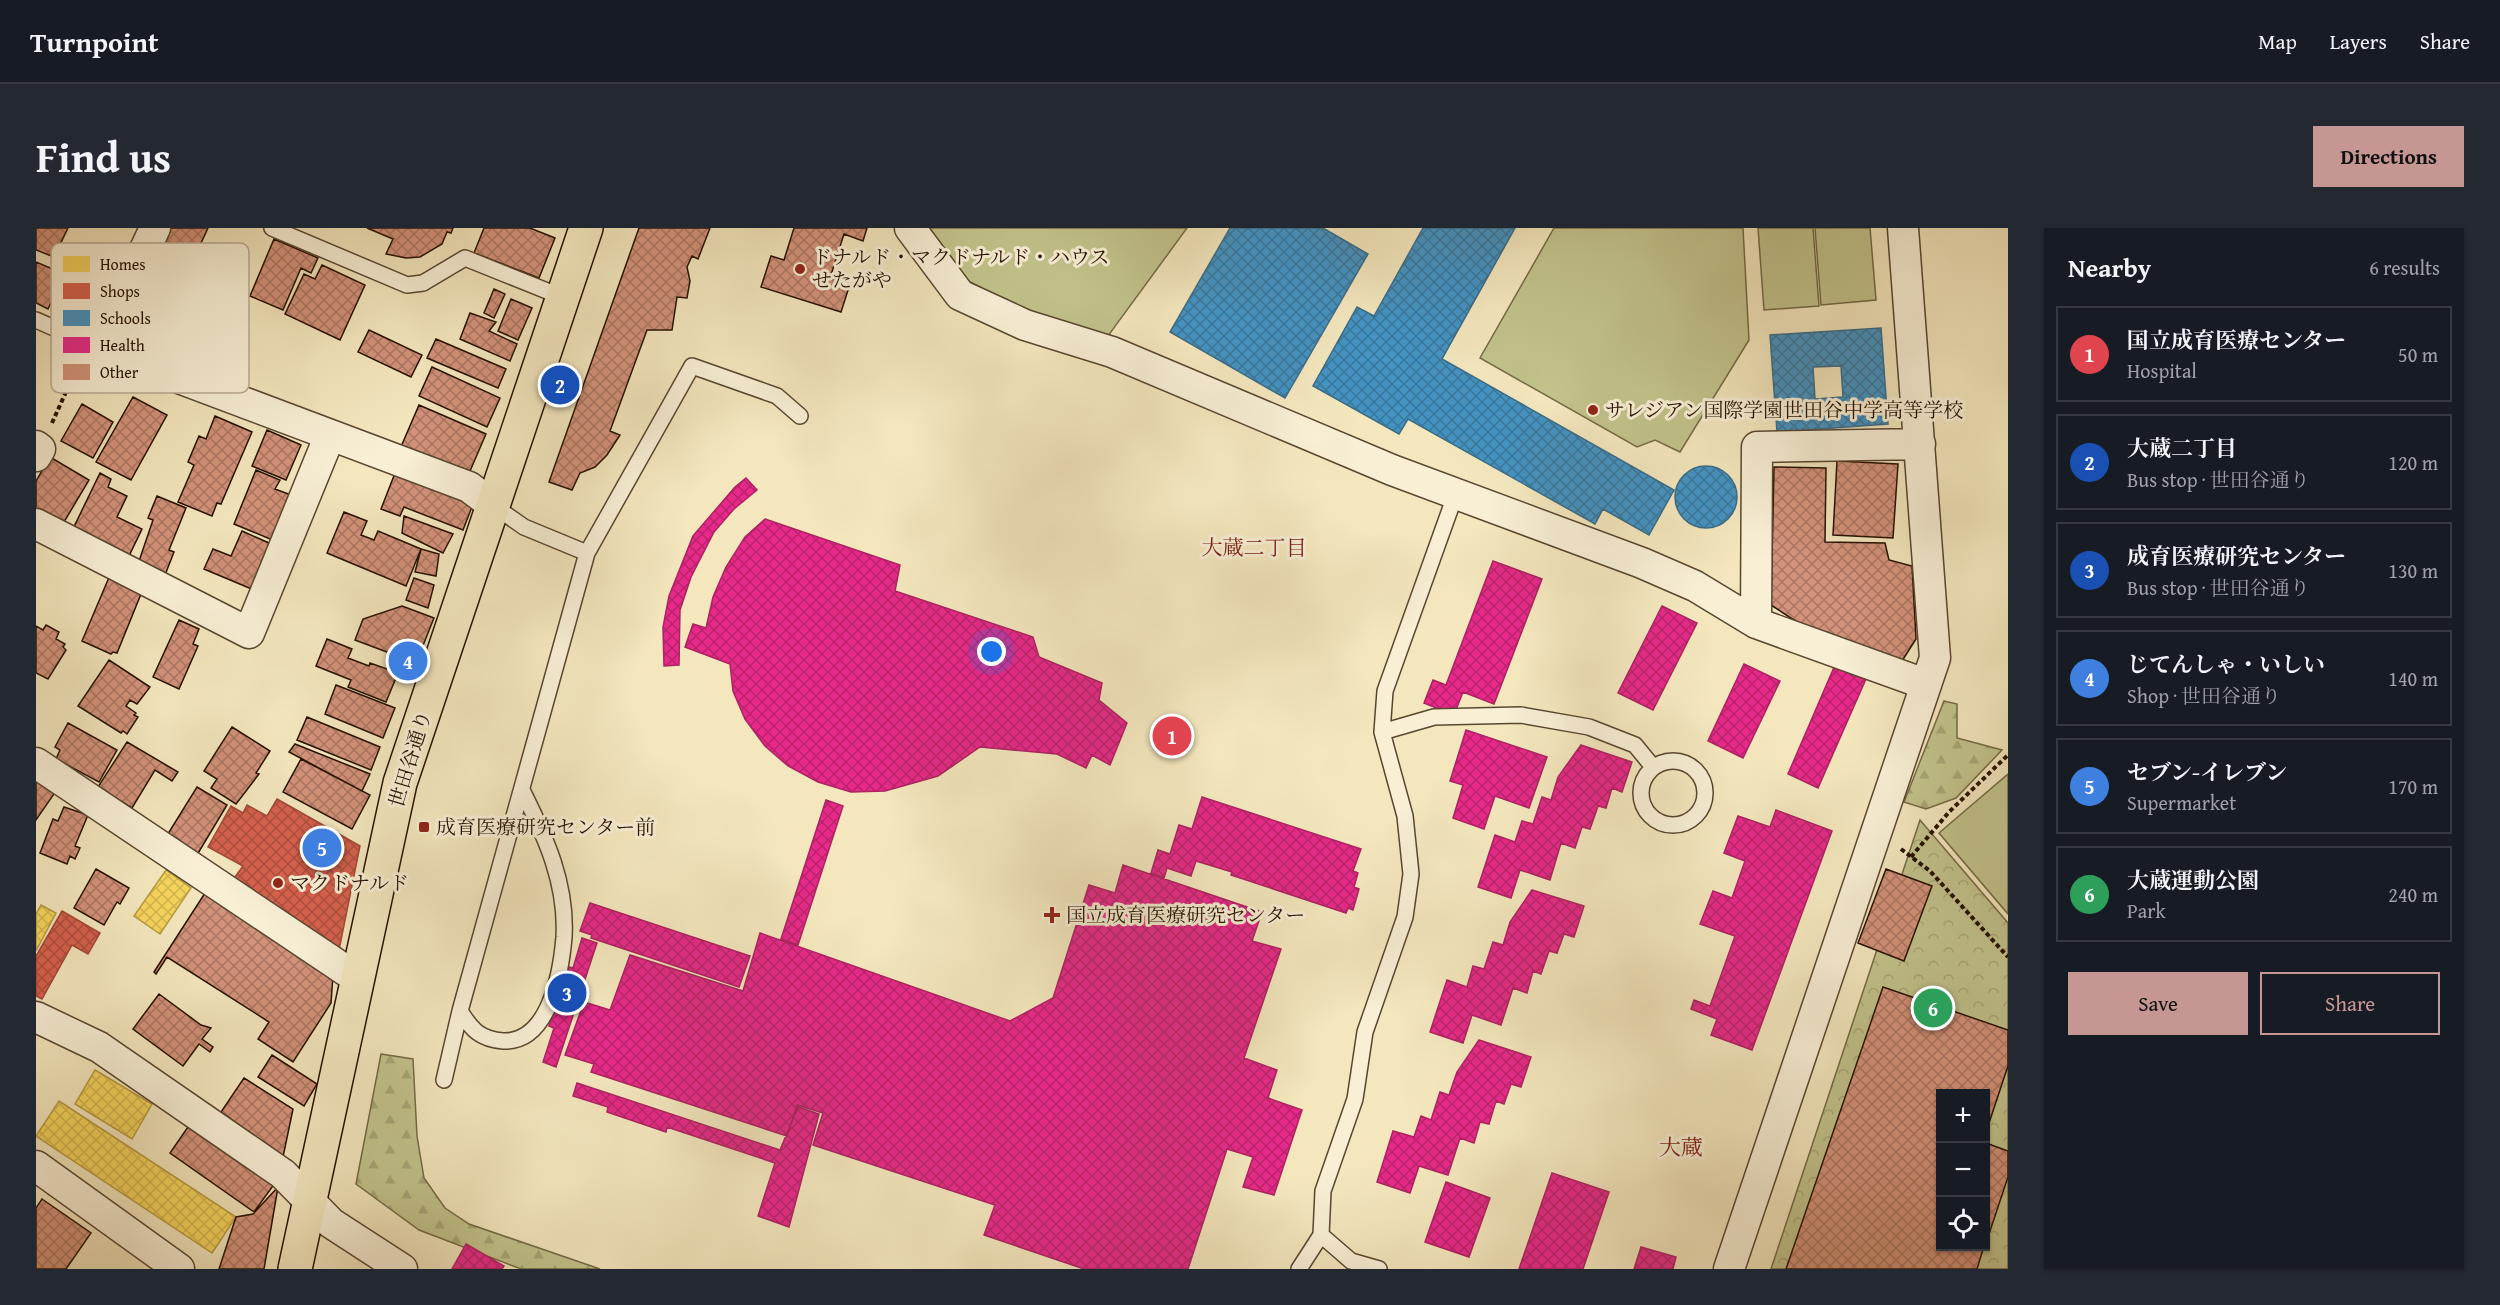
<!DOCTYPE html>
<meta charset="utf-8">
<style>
:root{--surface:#171b24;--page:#242831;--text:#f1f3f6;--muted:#9ea1a6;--line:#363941;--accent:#c59692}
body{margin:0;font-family:"Gentium Book Plus","Noto Serif JP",serif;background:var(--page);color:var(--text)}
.controls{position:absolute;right:18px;bottom:18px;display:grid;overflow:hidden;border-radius:0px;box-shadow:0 2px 4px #0004}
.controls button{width:54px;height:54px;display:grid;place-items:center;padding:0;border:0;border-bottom:2px solid var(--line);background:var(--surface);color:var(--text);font:30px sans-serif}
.you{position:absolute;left:956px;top:424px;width:21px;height:21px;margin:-15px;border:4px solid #fff;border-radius:50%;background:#1a73e8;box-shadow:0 0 0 9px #1a73e833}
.badge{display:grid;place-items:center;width:39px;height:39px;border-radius:50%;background:var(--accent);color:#fff;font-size:20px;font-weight:700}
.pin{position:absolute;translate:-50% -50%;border:3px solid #fff;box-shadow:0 2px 6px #0006}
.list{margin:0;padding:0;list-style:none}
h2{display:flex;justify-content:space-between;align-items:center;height:78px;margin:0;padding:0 24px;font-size:26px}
h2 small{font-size:20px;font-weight:400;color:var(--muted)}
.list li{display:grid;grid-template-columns:39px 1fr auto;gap:18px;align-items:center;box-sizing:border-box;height:96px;margin:0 12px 12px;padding:0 12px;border:2px solid var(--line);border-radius:0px}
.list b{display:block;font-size:22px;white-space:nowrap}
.list p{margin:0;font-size:20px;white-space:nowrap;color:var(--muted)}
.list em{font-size:20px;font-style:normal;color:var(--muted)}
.actions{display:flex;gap:12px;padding:18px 24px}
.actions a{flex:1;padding:14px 0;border:2px solid var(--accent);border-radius:0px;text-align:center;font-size:21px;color:var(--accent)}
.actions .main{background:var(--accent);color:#111}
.icon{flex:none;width:33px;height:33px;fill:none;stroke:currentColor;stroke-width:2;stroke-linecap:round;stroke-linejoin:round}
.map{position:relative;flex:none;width:1972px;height:1041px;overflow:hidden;border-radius:0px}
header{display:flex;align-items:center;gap:36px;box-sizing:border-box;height:84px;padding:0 30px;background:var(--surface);border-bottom:2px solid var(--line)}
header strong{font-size:28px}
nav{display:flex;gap:33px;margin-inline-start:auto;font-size:21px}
.intro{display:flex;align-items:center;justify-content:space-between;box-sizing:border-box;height:144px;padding:0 36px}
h1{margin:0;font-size:42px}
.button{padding:15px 27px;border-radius:0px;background:var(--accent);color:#111;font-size:21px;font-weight:700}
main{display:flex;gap:36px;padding:0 36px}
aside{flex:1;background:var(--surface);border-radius:0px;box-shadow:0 2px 4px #0004}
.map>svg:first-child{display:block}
</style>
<header>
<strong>Turnpoint</strong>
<nav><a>Map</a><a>Layers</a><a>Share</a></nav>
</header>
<div class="intro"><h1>Find us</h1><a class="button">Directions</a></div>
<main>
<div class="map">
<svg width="1972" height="1041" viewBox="0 0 1972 1041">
<defs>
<pattern id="forest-firs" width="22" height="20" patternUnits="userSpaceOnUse" patternTransform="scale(1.5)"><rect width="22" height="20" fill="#c2c38c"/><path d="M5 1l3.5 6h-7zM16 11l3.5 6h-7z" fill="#a7a677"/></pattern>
<pattern id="park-crowns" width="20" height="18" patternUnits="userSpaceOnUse" patternTransform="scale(1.5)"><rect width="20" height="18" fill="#c2c38c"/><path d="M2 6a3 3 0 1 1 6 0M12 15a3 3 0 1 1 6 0" fill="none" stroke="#a7a677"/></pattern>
<pattern id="homes-cross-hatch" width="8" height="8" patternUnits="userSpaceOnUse" patternTransform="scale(1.5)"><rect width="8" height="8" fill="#f6d55c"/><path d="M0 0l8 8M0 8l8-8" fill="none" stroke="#d3b64e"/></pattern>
<pattern id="shops-cross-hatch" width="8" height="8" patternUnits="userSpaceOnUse" patternTransform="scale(1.5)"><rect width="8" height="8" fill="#d6604d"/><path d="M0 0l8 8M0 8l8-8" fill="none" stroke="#ad4e3e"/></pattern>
<pattern id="schools-cross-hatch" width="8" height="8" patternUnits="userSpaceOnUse" patternTransform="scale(1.5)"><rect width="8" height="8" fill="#4393c3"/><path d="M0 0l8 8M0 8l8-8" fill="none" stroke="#38779c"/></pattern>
<pattern id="health-cross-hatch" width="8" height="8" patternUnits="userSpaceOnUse" patternTransform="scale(1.5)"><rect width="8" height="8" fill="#e7298a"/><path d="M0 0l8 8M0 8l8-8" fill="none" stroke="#bb226e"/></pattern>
<pattern id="building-cross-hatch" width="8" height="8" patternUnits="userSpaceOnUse" patternTransform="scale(1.5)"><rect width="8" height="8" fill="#d3927a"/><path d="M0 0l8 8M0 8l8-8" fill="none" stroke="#ab7662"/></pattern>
</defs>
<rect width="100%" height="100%" fill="#f4e7be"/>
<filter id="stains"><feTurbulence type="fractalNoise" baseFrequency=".00333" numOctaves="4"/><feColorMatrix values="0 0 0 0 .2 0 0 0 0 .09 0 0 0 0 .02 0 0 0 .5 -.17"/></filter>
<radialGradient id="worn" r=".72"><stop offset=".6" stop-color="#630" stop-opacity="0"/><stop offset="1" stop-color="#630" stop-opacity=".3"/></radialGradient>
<path fill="url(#forest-firs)" stroke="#746a46" stroke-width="1.5" d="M1908 473 1921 476V510L1966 522 1920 570 1890 581 1868 574Z
M345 826 377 831 381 908 388 950 409 980 433 996 564 1041H485L383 1002 320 956Z"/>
<path fill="url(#park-crowns)" stroke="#746a46" stroke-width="1.5" fill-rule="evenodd" d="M1884 592 1972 695V1041H1735ZM1904 866H1950V1018H1904Z"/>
<path fill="#c2c38c" stroke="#746a46" stroke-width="1.5" d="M888 0H1151L1072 108 993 86 927 50Z
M1518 0H1707L1713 112 1644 224 1619 212 1601 219 1444 130Z
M1722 0H1777L1783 78 1728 82Z
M1779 0H1834L1840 72 1785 77Z
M1972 546V686L1903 605Z"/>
<path fill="url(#homes-cross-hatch)" stroke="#b79a40" stroke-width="1.5" d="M130 642 155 660 124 706 98 688Z
M5 677 20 685 0 723V686Z
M59 842 116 876 96 911 39 876Z
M23 873 200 989 176 1025 0 908Z"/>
<path fill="url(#shops-cross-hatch)" stroke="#a14836" stroke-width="1.5" d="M241 571 324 618 303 722 196 653 207 638 172 619 195 578 207 585 211 577 231 588Z
M26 683 64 705 52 726 36 717 6 771 0 768V728Z"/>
<path fill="url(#schools-cross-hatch)" stroke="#3a6c88" stroke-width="1.5" fill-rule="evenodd" d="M1194 0H1287L1332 26 1249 170 1134 104Z
M1387 0H1479L1406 131 1638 262 1613 307 1567 281 1559 296 1372 191 1363 206 1277 158 1321 79 1338 88Z
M1845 100 1852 196 1741 204 1734 107ZM1805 138 1807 169 1779 171 1777 139Z
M1639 269a31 31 0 1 1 62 0a31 31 0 1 1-62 0Z"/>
<path fill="url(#health-cross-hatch)" stroke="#ad2261" stroke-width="1.5" d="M710 250 721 262 698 281 678 304 655 349 644 382 643 437 628 438 627 399 633 368 657 308 699 259Z
M729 291 864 337 859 363 997 409 1003 429 1066 455 1063 472 1091 495 1074 537 1056 527 1050 540 1021 526 944 519 902 548 849 563 815 564 782 554 752 538 729 518 709 491 697 463 694 436 649 419 657 396 670 400 677 369 690 339 709 309Z
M1457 333 1506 351 1458 476 1427 464 1418 487 1388 475 1397 452 1410 457Z
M1626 378 1661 395 1617 482 1582 465Z
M1708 436 1744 453 1707 530 1672 513Z
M1799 437 1830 451 1782 560 1752 546Z
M1430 502 1511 529 1493 580 1459 568 1448 601 1417 590 1427 557 1414 553Z
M1545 517 1596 534 1586 564 1576 560 1570 580 1562 578 1554 601 1546 599 1539 620 1525 615 1514 652 1484 642 1475 670 1442 659 1459 607 1479 614 1486 593 1497 596 1506 569 1515 572 1522 549Z
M1166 569 1325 621 1317 643 1322 645 1318 659 1323 661 1317 682 1312 680 1310 685 1195 647 1196 644 1160 633 1155 648 1131 640 1128 650 1115 645 1122 622 1134 626 1143 597 1156 601Z
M790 572 807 578 762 717 745 711Z
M1740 582 1796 603 1716 822 1675 807 1681 791 1655 781 1658 772 1674 778 1699 708 1664 696 1677 663 1696 670 1709 633 1688 625 1702 588 1734 599Z
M1087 637 1226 684 1216 713 1245 721 1208 830 1241 842 1232 870 1266 882 1238 967 1207 959 1217 929 1191 921 1152 1041H1048L948 1007 959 977 777 917 787 885 761 877 751 908 555 844 558 836 529 827 548 774 574 782 594 727 707 763 724 705 974 793 1017 770 1053 657 1079 665Z
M1496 662 1548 678 1538 709 1528 706 1521 725 1513 723 1505 746 1497 743 1491 765 1477 760 1465 797 1436 787 1427 815 1394 804 1411 752 1431 759 1437 738 1448 741 1457 714 1467 717 1474 694Z
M554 675 714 728 703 759 555 710 556 707 544 703Z
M546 710 561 715 520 839 507 834 518 800 513 798 533 739 537 740Z
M1443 812 1495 829 1485 859 1475 856 1468 876 1460 873 1453 896 1444 894 1438 915 1424 910 1412 947 1383 938 1374 965 1341 954 1357 903 1378 909 1385 888 1395 892 1404 864 1413 867 1421 844Z
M541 855 744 922 762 879 783 886 753 999 722 988 739 935 631 899 630 904 571 884 572 879 537 868Z
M1516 945 1573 964 1547 1041H1483Z
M1410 954 1454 970 1433 1029 1389 1014Z
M430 1016 468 1038 466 1041H416Z
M1605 1019 1640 1029 1637 1041H1598Z"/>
<path fill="url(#building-cross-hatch)" stroke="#251000" stroke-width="1.5" d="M0 0H32L18 29 0 22Z
M126 0H172L154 39 117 22Z
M331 0H417L415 5 411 4 406 16 384 29 370 30 350 26 357 11Z
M448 0H494L519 10 503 50 438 25Z
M603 0H674L662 31 656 28 651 39 654 53 651 70 641 69 636 102H611L574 203 584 207 571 227 559 239 544 245 536 262 513 254Z
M758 0H831L827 13 808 6 794 50 814 56 805 84 725 59 735 28 748 32Z
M238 11 282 30 275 45 265 40 247 82 214 68Z
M0 34 28 46 12 81 0 75Z
M286 37 329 57 304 112 249 86 268 46 279 51Z
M458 61 469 66 458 90 448 85Z
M475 71 496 80 482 112 462 103Z
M434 85 460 94 453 103 481 116 474 133 424 111Z
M333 102 386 127 375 149 322 124Z
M400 111 470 141 462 160 391 130Z
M396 139 464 170 451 199 383 168Z
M97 169 131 187 95 252 60 234Z
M46 176 77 194 57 230 25 213Z
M383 177 450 206 431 250 364 221Z
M179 188 216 204 185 276 181 275 176 288 142 274 158 237 152 234 163 208 170 211Z
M231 202 265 217 250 252 216 238Z
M14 229 53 252 25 299 0 284V253Z
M1801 233 1862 236 1857 310 1797 307Z
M1738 239 1790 240 1789 314 1849 315 1853 332 1876 338 1880 411 1864 436 1793 415 1735 377Z
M361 240 439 271 427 302 368 279 364 288 345 281Z
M220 242 244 252 239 261 255 267 239 313 198 296Z
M64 245 75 251 72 259 91 268 81 289 106 301 91 332 34 307Z
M121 268 150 280 133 322 138 324 129 347 102 336 117 292 112 290Z
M308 284 331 293 325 307 338 312 342 303 385 321 370 358 291 325Z
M368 288 417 306 407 325 366 305Z
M206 303 233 315 232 318 235 320 218 362 168 341 177 321 195 328Z
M385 321 403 326 400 348 379 344Z
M74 347 105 366 81 425 77 424 75 426 46 413Z
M378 350 398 357 392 380 370 372Z
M366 378 398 390 380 435 319 412 327 391Z
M143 392 163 401 157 416 162 418 143 461 117 449Z
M10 397 23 404 20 411 29 416 27 419 30 422 12 451 0 445V398L7 402Z
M291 411 316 421 312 430 333 438 334 435 362 445 350 474 312 459 315 452 280 438Z
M73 432 114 459 101 476 94 472 90 478 100 485 98 487 102 489 91 506 87 503 85 505 42 478Z
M300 457 359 480 347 510 289 486Z
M271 489 344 519 335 542 261 512Z
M32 495 81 522 63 554 20 531 24 522 19 519Z
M196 499 234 523 220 545 223 546 200 576 175 560 181 551 168 543Z
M91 514 142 544 136 553 119 542 96 580 62 559Z
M259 516 334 546 326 563 253 524Z
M265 531 334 567 316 601 247 564Z
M0 547 20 563 0 592Z
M161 559 191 577 161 627 130 609Z
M28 579 52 587 39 618 44 620 39 631 34 628 31 636 4 625 17 591 22 593Z
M60 641 93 660 84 676 81 674 68 697 38 680Z
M1850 641 1896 658 1868 733 1822 715Z
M169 665 297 747 295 775 257 834 222 811 233 794 131 729 120 746 118 744Z
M1847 759 1972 802V838L1950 904V866H1904V1018H1948L1941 1041H1750Z
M123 766 165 797 175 800 166 811 177 819 174 824 163 816 147 838 97 801Z
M236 827 281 856 268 878 222 849Z
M208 850 257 881 247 929 185 884Z
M154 896 239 955 218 984 134 925Z
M1950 915 1972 923V949L1950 1015Z
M242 959 228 1041H183L200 989 217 986Z
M6 971 55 1005 30 1041H0V980Z"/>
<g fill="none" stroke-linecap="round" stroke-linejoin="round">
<defs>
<path id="lane" d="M236 0 371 57 387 55 429 30 526 69
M0 92 63 120
M458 278 488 299 551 325
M1346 504 1398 489 1485 487 1553 499 1599 517 1617 539
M1605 565a32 32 0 1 1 64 0a32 32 0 1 1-64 0Z
M424 783C436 802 444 811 467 813 513 815 525 745 528 709 531 656 510 610 487 564
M408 852 424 783 551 325 656 138 741 168 764 188
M1263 1041 1285 1007
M1343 1041 1315 1033 1285 1007 1287 963 1319 871 1329 804 1369 689 1375 646 1369 588 1346 504 1349 463 1420 265"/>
<path id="street" d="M119 0 63 120 433 259 458 278
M874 0 924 67 989 97 1076 124 1356 242 1606 335 1659 358 1720 395 1889 456
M0 218 4 221 0 228
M0 296 213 405 294 207
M1720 395 1721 219 1884 216
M0 535 321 750
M0 789 63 819 247 946 295 995 366 1041
M0 938 143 1041
M1693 1041 1899 430 1867 0"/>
<path id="primary" d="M259 1041 364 555 550 0"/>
</defs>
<use href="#lane" stroke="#594630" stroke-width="18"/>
<use href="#street" stroke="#594630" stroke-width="33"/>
<use href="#primary" stroke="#251000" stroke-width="36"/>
<path stroke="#251000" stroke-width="4" stroke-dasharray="4.5 3" stroke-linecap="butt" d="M16 195 42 137
M1865 621 1894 643 1972 729
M1875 629 1913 584 1972 527"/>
<use href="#lane" stroke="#f8efd5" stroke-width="15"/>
<use href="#street" stroke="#f8efd5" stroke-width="30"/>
<use href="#primary" stroke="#f4e7be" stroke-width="33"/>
</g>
<g fill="#8f2418" stroke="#f8efd5" stroke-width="2">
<circle cx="764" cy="41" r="6"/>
<circle cx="1557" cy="182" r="6"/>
<rect x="382" y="593" width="12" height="12" rx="3"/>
<circle cx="242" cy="655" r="6"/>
<path d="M1013 678h6v6h6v6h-6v6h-6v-6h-6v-6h6z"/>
</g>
<g text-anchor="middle" stroke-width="6" stroke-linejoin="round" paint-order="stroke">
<g font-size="20" fill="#251000" stroke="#f8efd5" text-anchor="start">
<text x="776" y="36">ドナルド・マクドナルド・ハウス<tspan x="776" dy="23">せたがや</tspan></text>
<text x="1569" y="189">サレジアン国際学園世田谷中学高等学校</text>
<text x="400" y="606">成育医療研究センター前</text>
<text x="254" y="662">マクドナルド</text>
<text x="1030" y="694">国立成育医療研究センター</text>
</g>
<g font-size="20" fill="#251000" stroke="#f8efd5">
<text transform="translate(374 531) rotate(-73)" y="7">世田谷通り</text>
</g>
<g font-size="21" fill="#7a1f14" stroke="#f8efd5">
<text x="1218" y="327">大蔵二丁目</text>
</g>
<g font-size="22" fill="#7a1f14" stroke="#f8efd5">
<text x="1645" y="927">大蔵</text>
</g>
</g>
<rect x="15" y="15" width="198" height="150" rx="9" fill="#f8efd5" stroke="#b9ac95" stroke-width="1.5"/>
<rect x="27" y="28" width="27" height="16" fill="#f6d55c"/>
<rect x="27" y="55" width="27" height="16" fill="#d6604d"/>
<rect x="27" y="82" width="27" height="16" fill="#4393c3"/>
<rect x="27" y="109" width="27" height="16" fill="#e7298a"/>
<rect x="27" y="136" width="27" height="16" fill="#d3927a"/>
<g font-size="16" fill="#251000">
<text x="64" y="42">Homes</text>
<text x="64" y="69">Shops</text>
<text x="64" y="96">Schools</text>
<text x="64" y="123">Health</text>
<text x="64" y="150">Other</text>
</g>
<rect width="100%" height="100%" filter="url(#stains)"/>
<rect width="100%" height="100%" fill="url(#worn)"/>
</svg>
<div class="controls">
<button>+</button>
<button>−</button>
<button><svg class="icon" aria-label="locate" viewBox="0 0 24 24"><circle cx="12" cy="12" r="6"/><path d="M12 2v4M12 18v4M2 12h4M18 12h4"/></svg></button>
</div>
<div class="you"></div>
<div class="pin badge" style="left:1136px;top:508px;background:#e0444e">1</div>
<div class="pin badge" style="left:524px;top:157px;background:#1a4fb4">2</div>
<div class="pin badge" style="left:531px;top:765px;background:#1a4fb4">3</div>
<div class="pin badge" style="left:372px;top:433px;background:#3f7fe0">4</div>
<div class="pin badge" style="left:286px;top:620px;background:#3f7fe0">5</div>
<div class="pin badge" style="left:1897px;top:780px;background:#2e9e5b">6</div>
</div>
<aside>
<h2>Nearby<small>6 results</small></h2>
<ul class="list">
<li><span class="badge" style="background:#e0444e">1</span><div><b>国立成育医療センター</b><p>Hospital</p></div><em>50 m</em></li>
<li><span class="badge" style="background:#1a4fb4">2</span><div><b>大蔵二丁目</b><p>Bus stop · 世田谷通り</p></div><em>120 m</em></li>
<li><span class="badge" style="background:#1a4fb4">3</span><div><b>成育医療研究センター</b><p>Bus stop · 世田谷通り</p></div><em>130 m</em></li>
<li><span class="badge" style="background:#3f7fe0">4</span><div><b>じてんしゃ・いしい</b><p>Shop · 世田谷通り</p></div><em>140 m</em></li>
<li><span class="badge" style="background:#3f7fe0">5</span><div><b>セブン-イレブン</b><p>Supermarket</p></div><em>170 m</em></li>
<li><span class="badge" style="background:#2e9e5b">6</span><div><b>大蔵運動公園</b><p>Park</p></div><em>240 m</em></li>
</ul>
<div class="actions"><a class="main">Save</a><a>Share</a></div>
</aside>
</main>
